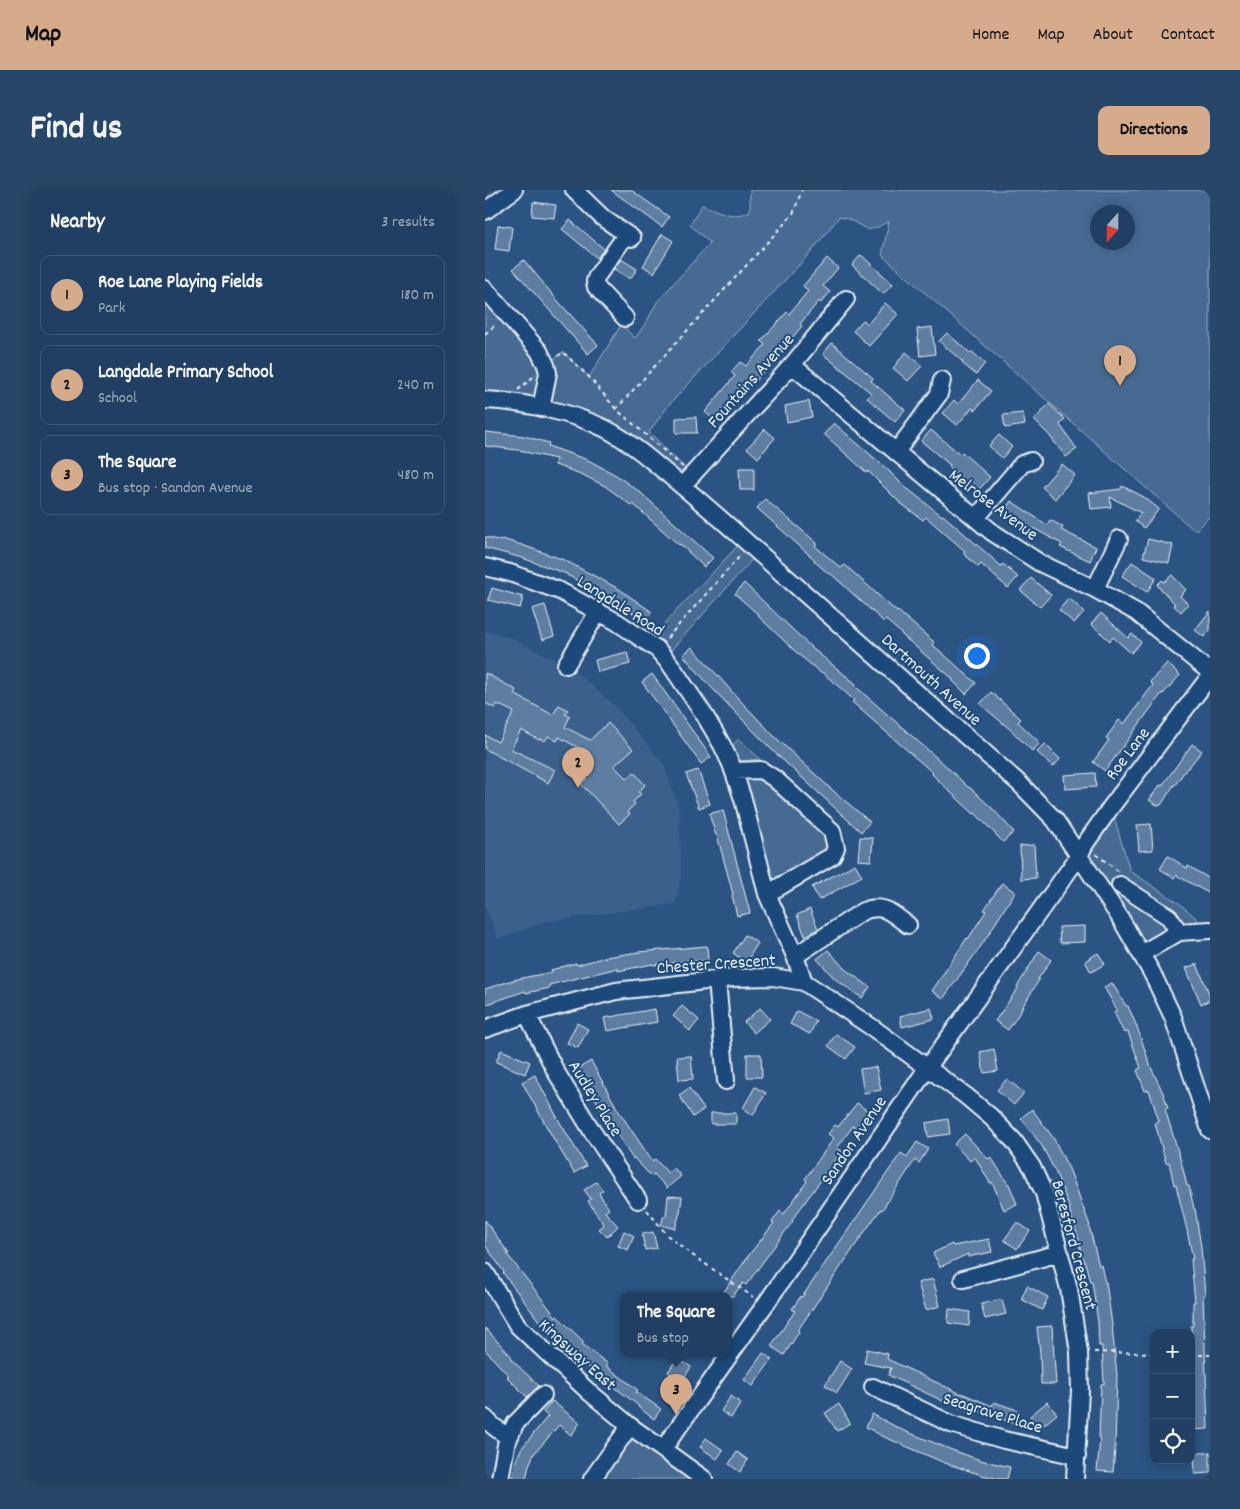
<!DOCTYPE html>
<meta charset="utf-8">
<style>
:root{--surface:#203f62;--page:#284668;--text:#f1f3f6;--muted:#a2afbe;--line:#3d5877;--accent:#d6ab8b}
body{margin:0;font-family:Dekko,sans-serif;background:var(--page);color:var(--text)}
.controls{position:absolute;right:15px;bottom:15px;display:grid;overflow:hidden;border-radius:10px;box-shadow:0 2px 12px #0003}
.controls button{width:45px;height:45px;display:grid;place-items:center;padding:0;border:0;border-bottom:1px solid var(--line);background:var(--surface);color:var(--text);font:25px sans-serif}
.compass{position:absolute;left:605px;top:15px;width:45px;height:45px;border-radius:50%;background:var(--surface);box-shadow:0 2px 12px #0003;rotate:201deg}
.you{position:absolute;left:491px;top:465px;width:18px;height:18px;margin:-12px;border:4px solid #fff;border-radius:50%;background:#1a73e8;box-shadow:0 0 0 8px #1a73e833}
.badge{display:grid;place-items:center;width:32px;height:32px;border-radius:50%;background:var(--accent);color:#111;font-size:16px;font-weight:700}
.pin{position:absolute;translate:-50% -41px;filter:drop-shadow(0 1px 2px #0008)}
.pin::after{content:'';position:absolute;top:26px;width:18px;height:15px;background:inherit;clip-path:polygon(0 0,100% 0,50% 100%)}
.popup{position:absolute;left:135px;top:1102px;width:112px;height:65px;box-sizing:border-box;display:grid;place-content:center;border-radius:10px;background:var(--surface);filter:drop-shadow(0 1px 4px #0005);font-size:16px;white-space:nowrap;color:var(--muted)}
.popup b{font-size:19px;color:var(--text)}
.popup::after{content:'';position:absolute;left:50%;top:100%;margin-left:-10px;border:10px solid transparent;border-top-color:var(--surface)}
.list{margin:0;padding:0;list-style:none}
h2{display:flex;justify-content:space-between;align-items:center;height:65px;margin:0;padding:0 20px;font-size:21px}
h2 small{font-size:16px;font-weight:400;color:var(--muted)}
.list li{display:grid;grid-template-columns:32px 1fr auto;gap:15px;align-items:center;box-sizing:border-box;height:80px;margin:0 10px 10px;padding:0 10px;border:1px solid var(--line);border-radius:10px}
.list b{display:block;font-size:19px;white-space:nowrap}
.list p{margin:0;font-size:16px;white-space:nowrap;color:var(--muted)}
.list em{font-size:16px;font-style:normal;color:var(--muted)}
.icon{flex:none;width:28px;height:28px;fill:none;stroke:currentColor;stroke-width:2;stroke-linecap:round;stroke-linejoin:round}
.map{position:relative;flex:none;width:725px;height:1289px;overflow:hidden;border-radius:10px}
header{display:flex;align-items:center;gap:30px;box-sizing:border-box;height:70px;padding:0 25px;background:var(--accent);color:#111}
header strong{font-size:24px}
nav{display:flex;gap:28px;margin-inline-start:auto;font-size:18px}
.intro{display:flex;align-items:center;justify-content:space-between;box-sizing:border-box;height:120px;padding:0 30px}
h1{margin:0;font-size:35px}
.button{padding:12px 22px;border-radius:10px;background:var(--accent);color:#111;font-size:18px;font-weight:700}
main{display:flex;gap:30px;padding:0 30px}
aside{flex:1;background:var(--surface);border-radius:10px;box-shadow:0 2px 12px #0003}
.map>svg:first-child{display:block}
</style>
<header>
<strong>Map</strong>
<nav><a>Home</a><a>Map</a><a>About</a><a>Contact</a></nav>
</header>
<div class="intro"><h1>Find us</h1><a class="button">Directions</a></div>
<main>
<aside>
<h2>Nearby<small>3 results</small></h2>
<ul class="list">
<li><span class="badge">1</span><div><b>Roe Lane Playing Fields</b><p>Park</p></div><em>180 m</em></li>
<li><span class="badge">2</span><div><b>Langdale Primary School</b><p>School</p></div><em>240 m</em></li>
<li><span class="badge">3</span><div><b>The Square</b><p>Bus stop · Sandon Avenue</p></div><em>480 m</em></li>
</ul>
</aside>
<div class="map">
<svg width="725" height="1289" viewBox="0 0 725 1289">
<rect width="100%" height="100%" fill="#2b5482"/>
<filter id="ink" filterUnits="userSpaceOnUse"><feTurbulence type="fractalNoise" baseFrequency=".02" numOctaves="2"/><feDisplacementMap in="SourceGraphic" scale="10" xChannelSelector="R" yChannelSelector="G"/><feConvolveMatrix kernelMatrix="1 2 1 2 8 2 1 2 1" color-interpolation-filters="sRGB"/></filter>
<g filter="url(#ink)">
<path fill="#3a608b" d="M0 441 26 448 87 478 129 515 179 574 195 622 196 686 190 714 63 731 13 749 0 716Z"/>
<path fill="#476b93" stroke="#98aec6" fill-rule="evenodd" d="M265 0H725V326L710 341 397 65 404 31 393 37 383 40 363 29 354 27 327 61 184 215 164 242 207 285 197 296 122 240 0 210V99L61 175 78 162 104 187 136 135 150 148 161 133 172 112 225 53 205 35 217 15C235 21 247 30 265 21ZM612 22H642V52H612Z
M259 349 272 364 181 466 162 452Z
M254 549 275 569 256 571 252 567 247 555Z
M271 585 289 595 341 643 345 660 286 697 260 588Z
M626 617 645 681 695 714 711 728 720 740 656 764 594 666Z
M145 1236 207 1289H107Z"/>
<path fill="#5d7da1" stroke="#e8f1f8" d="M126 0H146L184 27 177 37Z
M48 12 71 15 69 28 47 26Z
M85 30 119 59 112 68 77 39Z
M13 35 27 37 24 61 10 59Z
M177 44 188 51 169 83 158 76Z
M376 65 408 94 398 104 367 75Z
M342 68 353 78 338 96 345 102 336 113 334 111 315 134 317 136 307 148 304 145 287 165 291 168 264 198 249 212 246 209 229 230 220 222 250 186 246 182 255 172 261 176 280 155 276 151 302 122 304 124 323 101 318 96Z
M136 69 152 79 145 89 129 79Z
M39 70 73 111 113 155 103 164 28 79Z
M400 113 413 124 384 156 368 141 378 130 383 134Z
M447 137 450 164 435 166 432 139Z
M462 143 485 163 487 162 500 173 491 185 477 173 478 172 454 151Z
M347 153 388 188 386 191 420 220 410 232 382 208 386 203 338 164Z
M421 162 437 176 423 191 408 178Z
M493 190 506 201 490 220 487 218 472 235 458 223 469 210 473 214Z
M324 211 327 227 302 232 300 216Z
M564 214 580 229 575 235 592 259 581 267 564 245 549 230Z
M538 223 540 235 520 238 518 225Z
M211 227 212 243H191V228Z
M349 233 403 280 419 296 457 326 458 325 516 376 518 374 533 387 523 398 496 374 493 377 478 363 480 361 441 327 438 330 414 312 383 281 382 283 339 244Z
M280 239 290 248 273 268 262 258Z
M446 240 475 264 477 262 505 287 492 302 464 277 465 275 436 251Z
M0 242 39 246 64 253 63 256 103 270 131 285 156 303 228 368 219 377 195 354 194 355 148 314 147 316 120 296 96 284 70 275 71 269 40 262V261L0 256Z
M514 245 527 257 517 268 504 256Z
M577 274 590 285 570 309 557 297Z
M254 278H269V300H255Z
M637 296 659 307 674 319 659 338 650 331 656 323 625 307 626 317 606 319 604 303 636 299Z
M280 309 332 353 330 356 356 378 360 375 412 422 413 421 449 452 447 454 491 493 481 504 467 490 468 489 417 445V444L401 430 399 432 345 383 344 384 329 371 330 370 272 318Z
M526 311 562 335 565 330 578 337 576 340 611 357 605 371 575 357 577 354 548 338 546 342 518 323Z
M0 347 17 351V349L40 356 79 370 134 399 167 422 160 431 127 409 82 385V384L37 368 0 358Z
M663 349 688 355 684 373 658 367Z
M647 372 671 388 662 402 637 386Z
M687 385 701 400 695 406 703 414 696 422 688 415 690 414 672 395 677 390 679 392Z
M546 388 566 405 555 417 535 400Z
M259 393 328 459 371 494 370 496 461 576 484 598V597L507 618 529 642 518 652 490 623 489 624 462 599 447 584 448 583 367 512 369 510 337 482 336 483 312 463 273 426 274 425 250 404Z
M7 398 38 407 35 418 3 410Z
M584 408 599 422 589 433 574 420Z
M60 415 69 446 57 450 47 419Z
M725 421V440L719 447 710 440Z
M616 423 643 448 647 444 656 452 646 463 628 447 625 451 606 434Z
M207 457 250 505 288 545 345 598 385 632 376 642 286 559 224 495 198 465Z
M142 462 145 474 113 482 110 470Z
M682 473 695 485 678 504 677 503 620 581 608 572 624 550 621 548 634 530 639 534 668 495 665 492Z
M0 483 31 500 29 504 68 525 74 515 83 520 80 524 85 526 80 537 105 550 123 533 148 559 129 576 142 589 149 582 160 595 153 602 156 604 148 612 150 614 142 622 145 624 134 634 96 594 102 588 93 579 96 577 91 572 101 562 74 547 72 551 63 546 60 551 55 549 54 550 36 540 26 559 70 580 63 593 0 559V545L13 552 29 522 12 514 10 518 0 513Z
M167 484 226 567 216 574 157 492Z
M506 502 536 529 533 532 555 553 547 561 526 540 495 514Z
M560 554 575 569 568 577 552 562Z
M707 554 717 561 703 578H702L690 595H689L676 615H672L664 610 675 595 677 596Z
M213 580 225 614 214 618 201 584Z
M610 583 611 597 580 599 579 585Z
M238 620 265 723 252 726 247 705 248 704 232 645H231L224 624Z
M666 634 668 660 654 661 652 635Z
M375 647 388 648 386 671 373 670Z
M549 655 551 688 536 689 535 656Z
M683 666 702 678 703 676 725 689V704L691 685 689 688 675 679Z
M370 674 377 686 334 710 327 697Z
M517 693 530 702 498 753 458 809 447 801 482 748 483 749 501 721 499 720Z
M325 719 333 739 320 746 312 725Z
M600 736V752L575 753 574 737Z
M260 745 273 753 261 772 248 763Z
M222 756 223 771H202L168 775V774L133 781V778L64 795 65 798 41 803 40 801 0 815V799L28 790 67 782 66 780 91 773 92 775 121 767 154 762Z
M343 760 361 780 385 797 377 808 350 789 332 769Z
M554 761 566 770 553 789 554 790 536 819H537L523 840 510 831 533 798 532 797Z
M613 763 620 774 606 782 600 771Z
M712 774 725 806V810L716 814 701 778Z
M627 793 641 816H643L652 837 665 875 679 905 683 918 680 919 697 975 702 996H704L709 1019H710L716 1057 720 1105H718L723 1239 706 1240V1136H708V1112H710L706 1069H708L702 1040 691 995H689L684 972 681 973 676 955 670 933 674 931 664 900 660 901 652 880 656 878 643 842 639 843 629 822 632 820 619 797Z
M197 816 214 830 205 841 188 826Z
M275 818 285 829 269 843 259 832Z
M446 818 449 829 417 837 415 826Z
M170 819 172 832 122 841 119 828Z
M312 821 331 831 325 844 305 834Z
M92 833 103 839 93 858 82 853Z
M351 844 370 857 361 869 343 856Z
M509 859 513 881 499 883 495 862Z
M16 860 45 872 40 884 11 872Z
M262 864H276L277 887H262Z
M206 866 208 889 194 890 192 867Z
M106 871 133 920 167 971 170 969 183 983 189 978 196 986 182 998 169 984 166 986 149 968 148 969 117 921 94 878Z
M391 877 396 900 379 903 375 879Z
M50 885 73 929 101 976 89 983 64 941 37 892Z
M522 889 539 903 529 915 512 900Z
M270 897 281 903 268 925 258 918Z
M204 898 219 919 208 927 194 905Z
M372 913 384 922 371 938 368 936 352 958 357 961 307 1030 308 1031 261 1095 258 1093 248 1106H236L264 1065 289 1033 287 1032 295 1021 299 1024 322 991 320 989 349 948 343 944 350 935 353 937Z
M547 919 569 949 585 981 605 1036H604L614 1076 616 1075 620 1093 621 1092 627 1135 632 1186 630 1259 628 1282 612 1281 615 1249H614L616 1194H619L617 1156H614L613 1132 607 1091 605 1092 600 1072 599 1073 593 1050H594L584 1019H585L571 983 557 956 536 928Z
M226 923H251V934H226Z
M463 929 465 944 443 947 441 933Z
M480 944 503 969 506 967 523 994H524L532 1014 519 1020 507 992 505 993 490 967 485 971 469 954Z
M432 952 443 959 434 973 430 970 397 1020 396 1019 374 1050 313 1140 314 1142 299 1165 286 1156 310 1121 307 1119 316 1106 317 1107 416 963 422 967Z
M111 992 118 1000 114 1003 124 1019 120 1022 133 1036 122 1047 114 1039 119 1035 103 1011 106 1009 99 1000Z
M183 1006 197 1007 195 1022 190 1039 176 1035 179 1025 181 1026Z
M0 1030 24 1064H22L71 1127 72 1126 99 1152 97 1154 123 1174 121 1176 153 1200 151 1202 176 1219 169 1229 153 1217 154 1216 97 1172 60 1139 18 1083 19 1082 0 1055Z
M532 1032 545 1041 532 1059 519 1050Z
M139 1041 149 1046 143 1060 133 1056Z
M168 1042 172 1058 160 1060 157 1044Z
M504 1049 507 1062 483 1067V1064L455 1077 448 1063 467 1054 468 1056Z
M448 1089 455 1116 441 1120 433 1093Z
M542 1096 563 1107 557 1120 536 1109Z
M513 1110H517L521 1124 500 1129 496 1114Z
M464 1119 485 1122 484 1136 463 1133Z
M567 1136 571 1194H556L555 1163 552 1137Z
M0 1138 27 1167 25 1168 54 1196 42 1207 22 1187 24 1186 0 1160Z
M382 1159 403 1164 402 1169 476 1204V1203L507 1216 509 1212 535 1221 531 1234 493 1221 492 1224 460 1211V1212L403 1185 406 1178 379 1173Z
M278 1163 287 1169 268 1196 259 1190Z
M192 1168 206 1177 197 1191 183 1182Z
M355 1171 367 1179 352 1203 340 1195Z
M246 1206 256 1213 246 1228 236 1221Z
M67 1211 95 1233 86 1245 74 1235 49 1264 44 1275 41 1289H27L31 1271 36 1259 63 1226 58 1222Z
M562 1212 572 1224 555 1238 545 1226Z
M354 1214 365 1233 352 1241 340 1223Z
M387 1224 415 1239 467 1260 495 1270 525 1277 522 1289H515L497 1285 460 1273 397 1246 381 1237Z
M221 1248 238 1260 232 1269 215 1257Z
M252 1262 263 1270 255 1282 244 1274Z
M725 1262V1283L710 1284 709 1263Z"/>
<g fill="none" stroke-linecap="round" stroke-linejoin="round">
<defs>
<path id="minor" d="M89 0 118 28 147 48
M0 21 29 0
M0 99 54 161 61 175 63 183 56 218
M140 128 111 97 110 91 112 86 141 45
M307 175 507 342 555 373 610 399 651 422 725 482
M0 210C36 211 89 223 121 239 144 251 165 269 185 286 216 311 245 337 274 363 361 440 448 517 535 594L570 630 634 726 667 783 688 827 725 940
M411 262 454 204 457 190
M197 296 307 175 361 109
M491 328 537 274 546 271
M0 377 25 383 75 401 132 432 172 459 185 474 220 526 237 555 246 574 258 609 282 704 310 766 319 792
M610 399 634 349
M81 475 113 422
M249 581 276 580 290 589 347 641 351 658 347 666 282 704
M635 695 684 727 694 742
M656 764 694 742 725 740
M310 766 378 721C399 713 406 723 423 735
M232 790 241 891
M42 824 71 882 107 941 153 1010
M0 839 42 824 131 801 248 788 288 787 319 792 388 838 481 906 506 927 529 951 547 977 559 1003 584 1099 594 1162 595 1201 590 1289
M0 1082 33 1136 103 1201 145 1236 219 1289
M478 1089 575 1063
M388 1197 466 1234 519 1250 592 1266
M0 1228 8 1236 24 1248
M178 1259 280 1115 443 877 594 666 600 654 626 617 725 486
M15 1289 21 1255 30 1234 58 1205
M107 1289 145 1236"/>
</defs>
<use href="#minor" stroke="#e8f1f8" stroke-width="20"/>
<path stroke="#e8f1f8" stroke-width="2" stroke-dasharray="4 4" stroke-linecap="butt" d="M0 144 11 134
M73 166 78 162 104 187 131 219
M33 200 48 187
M198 277 131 219 308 24 317 0
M182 448 255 366
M611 664 633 681
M162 1020 182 1045 203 1062 268 1107
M609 1162 669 1163
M706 1165H725"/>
<use href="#minor" stroke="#1f4a7a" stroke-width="16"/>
</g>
</g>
<g text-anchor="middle" stroke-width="4" stroke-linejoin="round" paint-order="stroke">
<g font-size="18" fill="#e8f1f8" stroke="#1f4a7a">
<text transform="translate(265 190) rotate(-48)" y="6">Fountains Avenue</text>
<text transform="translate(509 314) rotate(37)" y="6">Melrose Avenue</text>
<text transform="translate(136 415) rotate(32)" y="6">Langdale Road</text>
<text transform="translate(447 489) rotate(42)" y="6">Dartmouth Avenue</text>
<text transform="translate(642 563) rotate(-53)" y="6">Roe Lane</text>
<text transform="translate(231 773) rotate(-4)" y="6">Chester Crescent</text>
<text transform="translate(111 908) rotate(58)" y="6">Audley Place</text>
<text transform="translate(368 950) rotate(-56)" y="6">Sandon Avenue</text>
<text transform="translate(590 1055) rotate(75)" y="6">Beresford Crescent</text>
<text transform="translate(93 1164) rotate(42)" y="6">Kingsway East</text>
<text transform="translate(508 1222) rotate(17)" y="6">Seagrave Place</text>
</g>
</g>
</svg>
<div class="controls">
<button>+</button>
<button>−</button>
<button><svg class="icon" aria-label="locate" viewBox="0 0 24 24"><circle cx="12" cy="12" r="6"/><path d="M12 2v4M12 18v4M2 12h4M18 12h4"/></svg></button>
</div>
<svg class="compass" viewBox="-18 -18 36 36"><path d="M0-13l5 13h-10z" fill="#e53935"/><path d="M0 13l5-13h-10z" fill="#a2afbe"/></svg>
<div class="you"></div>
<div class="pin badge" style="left:635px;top:196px">1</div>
<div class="pin badge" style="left:93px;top:598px">2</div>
<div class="pin badge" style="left:191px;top:1225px">3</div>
<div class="popup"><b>The Square</b>Bus stop</div>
</div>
</main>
